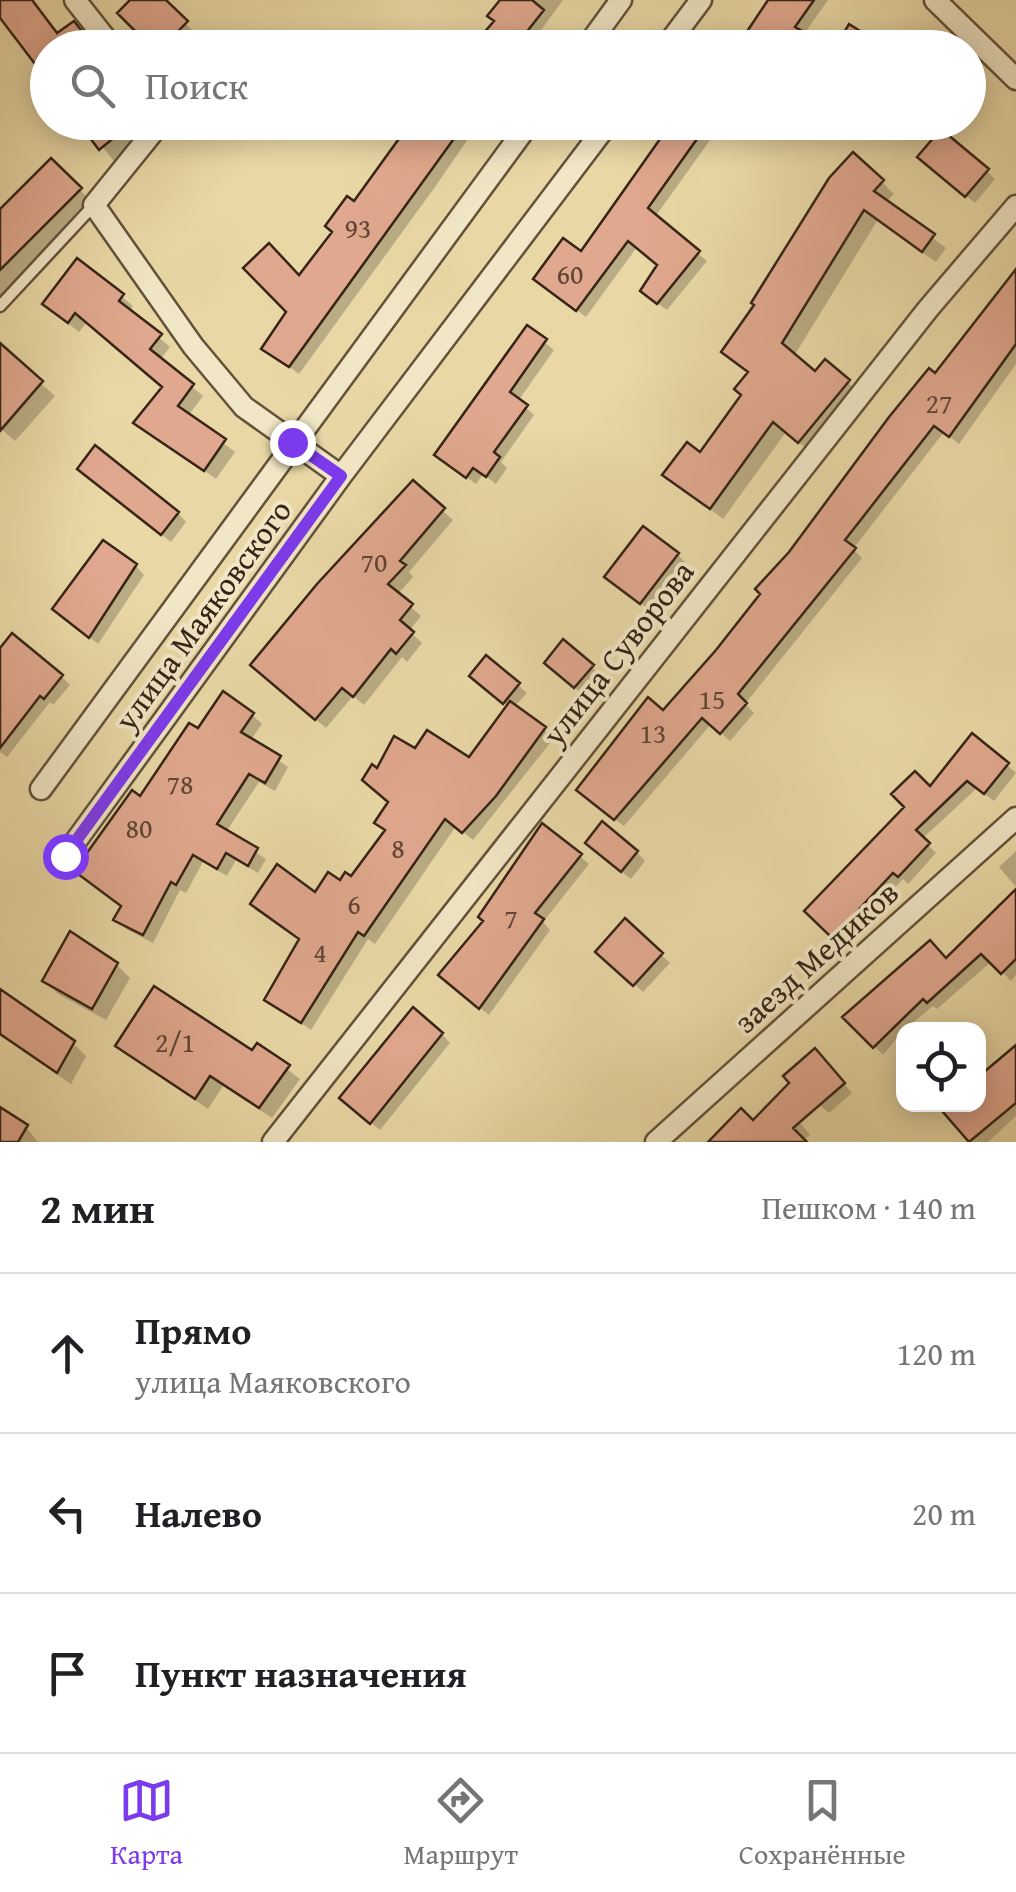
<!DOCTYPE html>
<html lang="ru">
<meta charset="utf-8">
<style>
:root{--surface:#fff;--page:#f2f2f2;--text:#202124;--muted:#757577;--line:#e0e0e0;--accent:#7c3aed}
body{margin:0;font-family:"Gentium Book Plus",serif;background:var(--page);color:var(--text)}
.controls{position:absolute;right:30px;bottom:30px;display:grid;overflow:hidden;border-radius:20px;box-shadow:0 5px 25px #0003}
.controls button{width:90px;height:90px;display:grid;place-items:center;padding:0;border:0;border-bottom:2px solid var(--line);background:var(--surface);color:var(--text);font:50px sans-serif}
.stop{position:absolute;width:30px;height:30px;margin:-22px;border:8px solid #7c3aed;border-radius:50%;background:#fff}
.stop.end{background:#7c3aed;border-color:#fff;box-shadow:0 2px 10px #0008}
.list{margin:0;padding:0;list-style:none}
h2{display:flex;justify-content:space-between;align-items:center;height:130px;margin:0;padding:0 40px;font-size:42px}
h2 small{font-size:32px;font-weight:400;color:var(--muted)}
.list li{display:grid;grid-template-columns:65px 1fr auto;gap:30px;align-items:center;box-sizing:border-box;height:160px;padding:0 40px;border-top:2px solid var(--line)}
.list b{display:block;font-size:38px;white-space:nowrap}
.list p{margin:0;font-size:32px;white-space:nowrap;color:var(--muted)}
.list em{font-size:32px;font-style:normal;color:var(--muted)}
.icon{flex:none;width:55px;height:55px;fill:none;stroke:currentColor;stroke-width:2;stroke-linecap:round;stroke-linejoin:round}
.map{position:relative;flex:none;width:1016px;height:1142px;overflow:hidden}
.search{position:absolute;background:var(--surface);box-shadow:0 5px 25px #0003;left:30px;right:30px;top:30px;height:110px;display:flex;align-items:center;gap:25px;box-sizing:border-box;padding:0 35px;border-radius:55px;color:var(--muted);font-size:38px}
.sheet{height:610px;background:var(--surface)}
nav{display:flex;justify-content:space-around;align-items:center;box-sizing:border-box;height:140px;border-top:2px solid var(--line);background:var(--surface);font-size:28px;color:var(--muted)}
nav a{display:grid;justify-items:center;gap:5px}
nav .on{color:var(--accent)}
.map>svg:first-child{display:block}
</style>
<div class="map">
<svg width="1016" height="1142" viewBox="0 0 1016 1142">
<rect width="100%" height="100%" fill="#e9d8a6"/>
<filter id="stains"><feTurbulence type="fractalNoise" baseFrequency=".002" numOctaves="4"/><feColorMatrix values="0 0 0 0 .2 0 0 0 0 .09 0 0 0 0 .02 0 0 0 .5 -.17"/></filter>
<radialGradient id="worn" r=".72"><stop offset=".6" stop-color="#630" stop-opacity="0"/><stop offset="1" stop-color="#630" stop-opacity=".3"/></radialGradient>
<path fill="#0003" d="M0 0H34L60 35 74 24 96 48H48L0 13Z
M134 0H163L194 32 178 48H155Z
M503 0H563L528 48H475L497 22Z
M770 0H828L804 34 810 48Z
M82 122H154L118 166Z
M415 122H472L465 131 470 136 435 187 299 374 264 348 289 312 300 278Z
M678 122H723L655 217 707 261 667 310 651 299 660 266 637 247 586 317 545 287 582 255Z
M51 161 96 206 0 302V213Z
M929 165 987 171 995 179 975 203Z
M882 182 894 194 886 202 946 248 936 262 877 221 794 356 816 374 826 363 861 394 812 453 786 432 723 519 666 475 701 456 744 395 750 374 724 352Z
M78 261 133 306 129 312 170 347 160 360 203 396 188 416 235 452 216 479 137 422 164 387 87 322 79 332 56 314Z
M1016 273V364L959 444 944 432 853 549 862 558 745 704 754 713 730 741 711 724 624 826 587 798 718 651Z
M527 328 554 350 518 401 534 415 501 462 507 468 496 484 483 474 476 484 446 463Z
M1 348 55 396 15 441 0 428Z
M89 477 178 513 186 522 171 542Z
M413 484 453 520 409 572 413 577 397 595 421 616 409 631 422 643 407 662 402 657 364 705 353 696 326 728 263 675Z
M677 554 686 563 650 610 616 585Z
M136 566 144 575 98 644 64 617Z
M0 652 61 676 70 685 53 705 50 702 7 757 0 752Z
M592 667 600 675 584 695 555 671Z
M481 684 518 685 527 693 514 707 554 738 473 840 456 826 375 944 368 939 311 1030 267 999 302 941 316 895 351 879 386 832 377 822 391 803 378 771 416 751 470 761 509 707Z
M252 715 262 724 250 741 288 767 275 791 259 782 226 832 266 859 258 873 236 860 227 876 203 862 186 893 180 890 153 943 126 929 116 920 123 907 140 800 198 732Z
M1007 765 1016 773 994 801 977 788 922 839 936 853 908 884 903 879 841 944 807 911 930 790Z
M543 826 589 864 543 922 550 930 489 1015 450 984 524 859 520 854Z
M596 851 637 852 645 861 631 879Z
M1016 851V887L999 867Z
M1016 892V975L1011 981 992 961 937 1009 933 1006 904 1030 883 1055 846 1017 946 961Z
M626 922 670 963 643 992 607 960Z
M116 964 130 978 106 1020 58 994 45 981Z
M0 1002 73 1043 86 1056 71 1084 0 1035Z
M442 1034 450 1043 380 1130 351 1107Z
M118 1046 252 1053 257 1046 300 1079 272 1118 223 1086 208 1109Z
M823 1060 852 1093 829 1113 812 1098Z
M1016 1067V1116L988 1142H972L944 1110 978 1104Z
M789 1109 810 1135 802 1141 753 1123Z
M0 1110 26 1127 38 1142H0Z"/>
<path fill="#e0a88e" stroke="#362416" stroke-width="2.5" d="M0 0H32L57 33 74 21 95 48H48V81L0 18Z
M130 0H166L188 21 162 48H152L117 13Z
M500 0H532L544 10 514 48H471L494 21 487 16Z
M768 0H814L795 27 834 48H736Z
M849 24 887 48H835Z
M78 122H133L99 150Z
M411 122H466L289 367 261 349 286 312 243 268 269 243 299 275 332 232 325 226 347 196 354 201Z
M672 122H709L648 208 700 251 657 304 640 291 657 265 628 241 576 311 533 279 563 238 581 251Z
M941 129 989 169 965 197 917 157Z
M853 152 884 180 874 191 935 234 922 252 864 210 782 343 815 371 825 359 850 380 798 443 773 422 710 509 662 475 687 442 700 452 741 395 734 389 748 372 721 352 754 305 751 303 829 178Z
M51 158 82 188 0 270V209Z
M77 258 124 294 119 301 162 334 150 349 194 384 178 406 226 439 204 471 133 423 162 387 75 313 68 323 42 304Z
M1016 269V344L949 437 934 426 845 540 856 548 738 694 747 703 720 734 702 718 614 820 576 790 648 697 663 710 716 650 760 594 755 589 789 552 889 417 929 368 935 373Z
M527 325 547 339 510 392 528 405 494 452 500 457 486 477 473 468 466 478 434 455Z
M0 343 43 381 0 431Z
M95 445 179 512 161 535 77 469Z
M413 480 445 508 400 561 406 565 388 584 413 604 400 620 414 632 396 654 391 649 353 697 342 688 315 720 250 665 317 584Z
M643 526 679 553 640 604 604 577Z
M103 540 137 564 89 638 52 609Z
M12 633 63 675 44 699 40 696 0 748V648Z
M563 639 594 665 574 688 544 663Z
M486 655 520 683 503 704 469 676Z
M223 691 254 713 241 732 281 756 265 783 249 774 217 824 258 848 248 866 226 853 217 869 193 855 176 885 171 882 143 935 113 920 121 906 74 871 132 790 140 796 189 723 198 728Z
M510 701 546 727 496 796 462 833 445 819 364 936 358 932 301 1023 264 1000 299 939 250 904 277 864 315 892 328 872 340 880 345 872 351 876 385 830 374 823 388 802 362 780 372 764 377 768 394 736 415 748 427 730 469 757Z
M972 733 1009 763 984 794 967 781 916 830 930 843 898 877 893 873 832 938 804 911 904 807 891 794 915 771 930 786Z
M602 821 638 851 621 872 585 843Z
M542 823 582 854 535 913 544 919 479 1009 438 975 483 921 478 917Z
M1016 889V959L1001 974 981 954 927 1003 923 999 873 1048 842 1017 930 940 946 958Z
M625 918 663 953 633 986 595 952Z
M70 931 118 963 92 1009 42 981Z
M154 986 252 1050 257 1043 290 1065 259 1108 210 1076 195 1099 115 1046Z
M0 989 75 1041 57 1073 0 1034Z
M413 1007 443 1033 370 1124 339 1098Z
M1016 1045V1103L969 1142 936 1104H978V1077Z
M815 1048 845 1083 793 1128 807 1142H708L741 1108 753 1120 789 1083 783 1076Z
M0 1107 28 1125 18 1142H0Z"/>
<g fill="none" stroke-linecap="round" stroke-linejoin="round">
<defs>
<path id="service" d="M0 306 94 205"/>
<path id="minor" d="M75 0 113 48
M935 0 1016 79
M586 48 621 0
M665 48 701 0
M161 122 94 205 193 346 244 407 341 476
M41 789 530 122
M65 856 341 476 609 122
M273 1142 928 309 1016 206
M656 1142 1016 818"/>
</defs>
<use href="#service" stroke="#63513a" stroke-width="15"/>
<use href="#minor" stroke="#63513a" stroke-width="25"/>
<use href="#service" stroke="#f1e6c5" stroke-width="10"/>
<use href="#minor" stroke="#f1e6c5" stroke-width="20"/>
</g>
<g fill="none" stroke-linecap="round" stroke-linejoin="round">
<path stroke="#7c3aed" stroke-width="12" d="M65 856 341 476 292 442"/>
</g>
<g text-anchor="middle" stroke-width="8" stroke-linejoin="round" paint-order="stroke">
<g font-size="28" fill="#604534">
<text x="358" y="238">93</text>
<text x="570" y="284">60</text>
<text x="939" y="413">27</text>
<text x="374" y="572">70</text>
<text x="712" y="709">15</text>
<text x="653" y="743">13</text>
<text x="180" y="794">78</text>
<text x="139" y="838">80</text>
<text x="398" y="858">8</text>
<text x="354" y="914">6</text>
<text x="511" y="928">7</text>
<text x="320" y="962">4</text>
<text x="175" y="1052">2/1</text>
</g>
<g font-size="32" fill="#362416" stroke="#f1e6c5">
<text transform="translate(203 615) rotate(-54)" y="11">улица Маяковского</text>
<text transform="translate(618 653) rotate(-52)" y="11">улица Суворова</text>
<text transform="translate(816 957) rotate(-42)" y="11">заезд Медиков</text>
</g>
</g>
<rect width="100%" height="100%" filter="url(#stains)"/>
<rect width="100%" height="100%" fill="url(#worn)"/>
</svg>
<div class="controls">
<button><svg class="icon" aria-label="locate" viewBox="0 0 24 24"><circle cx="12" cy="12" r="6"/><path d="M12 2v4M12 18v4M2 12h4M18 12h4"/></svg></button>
</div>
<div class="stop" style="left:65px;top:856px"></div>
<div class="stop end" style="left:292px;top:442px"></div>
<div class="search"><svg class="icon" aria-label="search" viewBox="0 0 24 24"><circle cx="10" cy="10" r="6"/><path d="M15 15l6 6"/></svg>Поиск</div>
</div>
<section class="sheet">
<h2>2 мин<small>Пешком · 140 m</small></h2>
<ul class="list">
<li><svg class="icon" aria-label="ahead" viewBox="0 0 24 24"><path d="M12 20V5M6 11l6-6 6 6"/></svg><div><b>Прямо</b><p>улица Маяковского</p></div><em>120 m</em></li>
<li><svg class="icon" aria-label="left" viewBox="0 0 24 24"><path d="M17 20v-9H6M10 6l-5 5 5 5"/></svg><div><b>Налево</b></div><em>20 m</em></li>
<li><svg class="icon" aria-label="arrive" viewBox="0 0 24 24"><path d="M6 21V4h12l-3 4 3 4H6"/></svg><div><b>Пункт назначения</b></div></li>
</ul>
</section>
<nav>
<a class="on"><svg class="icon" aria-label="map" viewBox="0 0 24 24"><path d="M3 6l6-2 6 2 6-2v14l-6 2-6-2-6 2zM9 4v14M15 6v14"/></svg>Карта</a>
<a><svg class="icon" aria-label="directions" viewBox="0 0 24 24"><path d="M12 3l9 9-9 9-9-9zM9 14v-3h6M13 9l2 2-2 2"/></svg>Маршрут</a>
<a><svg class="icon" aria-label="saved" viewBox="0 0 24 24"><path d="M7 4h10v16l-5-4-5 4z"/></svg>Сохранённые</a>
</nav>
